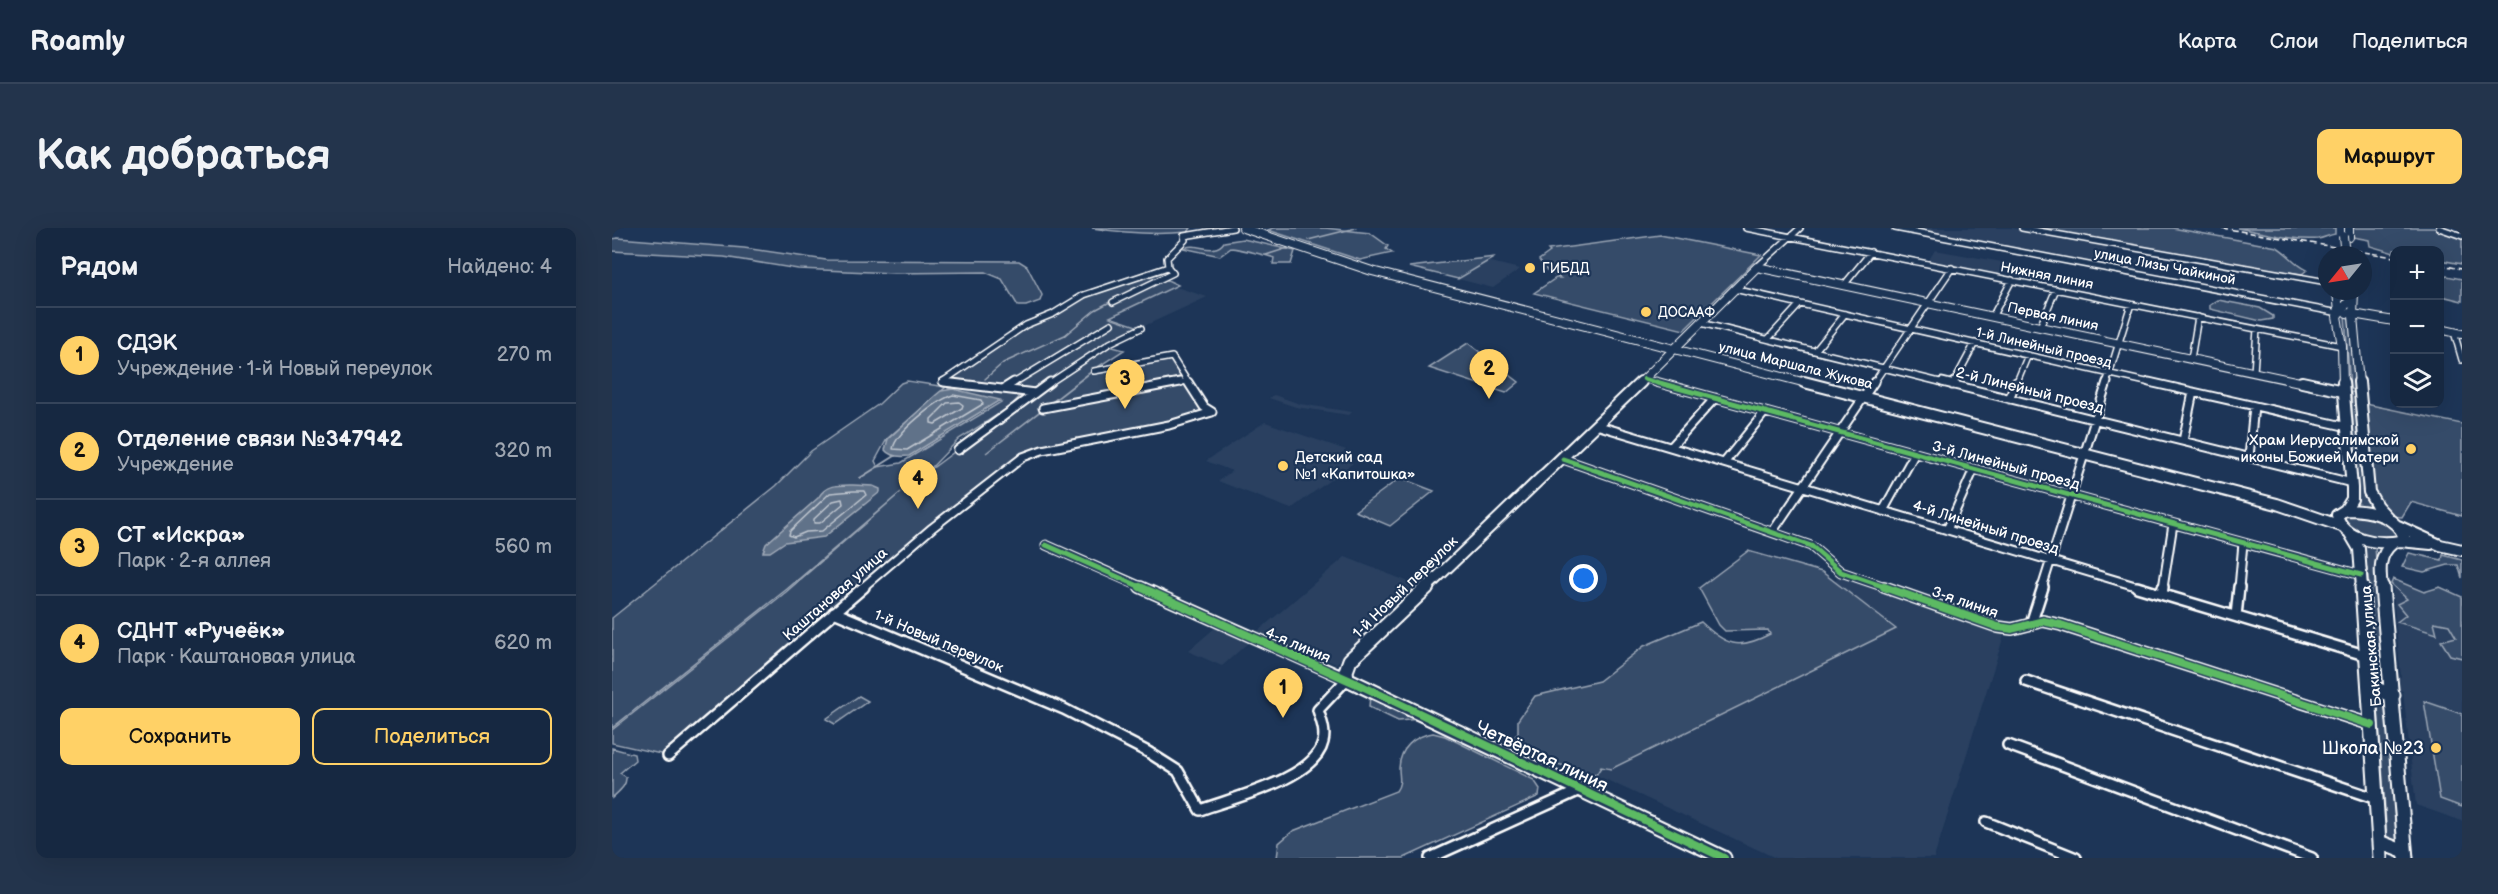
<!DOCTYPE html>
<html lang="ru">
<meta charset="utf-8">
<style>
:root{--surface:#162841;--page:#23344c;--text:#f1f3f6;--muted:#9ea6b1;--line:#35445a;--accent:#ffd166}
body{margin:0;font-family:"Balsamiq Sans",sans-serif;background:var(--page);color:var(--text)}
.controls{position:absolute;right:18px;top:18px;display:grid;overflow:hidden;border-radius:12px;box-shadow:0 6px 24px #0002}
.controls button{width:54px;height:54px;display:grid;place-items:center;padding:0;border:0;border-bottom:2px solid var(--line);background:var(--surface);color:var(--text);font:30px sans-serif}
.compass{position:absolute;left:1706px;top:18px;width:54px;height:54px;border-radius:50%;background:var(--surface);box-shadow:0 6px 24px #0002;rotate:240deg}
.you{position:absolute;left:972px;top:351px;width:21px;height:21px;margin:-15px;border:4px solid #fff;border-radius:50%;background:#1a73e8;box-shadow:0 0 0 9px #1a73e833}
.badge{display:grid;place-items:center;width:39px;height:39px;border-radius:50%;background:var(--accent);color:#111;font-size:20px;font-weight:700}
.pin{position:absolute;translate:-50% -50px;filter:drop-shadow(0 2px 3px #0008)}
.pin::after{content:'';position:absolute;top:32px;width:21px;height:18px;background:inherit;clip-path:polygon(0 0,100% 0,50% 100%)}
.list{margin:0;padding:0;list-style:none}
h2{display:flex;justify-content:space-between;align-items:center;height:78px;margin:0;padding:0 24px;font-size:26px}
h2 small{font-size:20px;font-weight:400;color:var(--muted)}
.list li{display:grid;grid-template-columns:39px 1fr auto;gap:18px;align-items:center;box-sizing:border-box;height:96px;padding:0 24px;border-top:2px solid var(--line)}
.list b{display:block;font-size:22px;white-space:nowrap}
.list p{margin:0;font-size:20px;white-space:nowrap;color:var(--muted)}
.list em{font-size:20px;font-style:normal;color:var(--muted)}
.actions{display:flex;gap:12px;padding:18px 24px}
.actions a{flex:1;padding:14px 0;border:2px solid var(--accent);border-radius:12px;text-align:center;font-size:21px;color:var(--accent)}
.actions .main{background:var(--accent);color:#111}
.icon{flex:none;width:33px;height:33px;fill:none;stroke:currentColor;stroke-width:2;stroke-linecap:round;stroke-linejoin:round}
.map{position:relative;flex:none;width:1850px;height:630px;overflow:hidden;border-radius:12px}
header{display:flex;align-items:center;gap:36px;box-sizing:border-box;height:84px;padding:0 30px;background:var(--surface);border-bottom:2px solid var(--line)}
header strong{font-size:28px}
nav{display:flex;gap:33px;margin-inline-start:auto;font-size:21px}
.intro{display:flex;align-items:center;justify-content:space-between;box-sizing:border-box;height:144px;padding:0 36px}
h1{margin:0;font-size:42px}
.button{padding:15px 27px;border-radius:12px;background:var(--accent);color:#111;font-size:21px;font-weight:700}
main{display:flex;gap:36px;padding:0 36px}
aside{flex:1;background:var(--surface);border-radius:12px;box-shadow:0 6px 24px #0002}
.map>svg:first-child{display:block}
</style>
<header>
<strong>Roamly</strong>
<nav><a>Карта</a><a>Слои</a><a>Поделиться</a></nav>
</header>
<div class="intro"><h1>Как добраться</h1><a class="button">Маршрут</a></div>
<main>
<aside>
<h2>Рядом<small>Найдено: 4</small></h2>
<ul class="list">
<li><span class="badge">1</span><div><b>СДЭК</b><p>Учреждение · 1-й Новый переулок</p></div><em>270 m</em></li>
<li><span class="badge">2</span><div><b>Отделение связи №347942</b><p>Учреждение</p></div><em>320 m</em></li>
<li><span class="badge">3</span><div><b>СТ «Искра»</b><p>Парк · 2-я аллея</p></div><em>560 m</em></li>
<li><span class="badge">4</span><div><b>СДНТ «Ручеёк»</b><p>Парк · Каштановая улица</p></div><em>620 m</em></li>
</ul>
<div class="actions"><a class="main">Сохранить</a><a>Поделиться</a></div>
</aside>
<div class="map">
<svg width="1850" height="630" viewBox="0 0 1850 630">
<rect width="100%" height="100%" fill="#1d3557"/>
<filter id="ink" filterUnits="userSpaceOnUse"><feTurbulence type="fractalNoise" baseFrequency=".0167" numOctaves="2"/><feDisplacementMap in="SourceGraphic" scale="12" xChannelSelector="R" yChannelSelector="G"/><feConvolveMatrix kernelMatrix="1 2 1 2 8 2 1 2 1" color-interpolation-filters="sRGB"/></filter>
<g filter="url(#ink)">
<path fill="#2a4161" d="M1295 0H1400L1496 17 1494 24 1527 31 1523 42Z
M1323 22 1390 34 1406 38 1405 40 1396 39 1391 47 1317 32Z
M874 33 908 41 881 60 846 51Z
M564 59 595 69 530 99 499 88Z
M662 167 688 176 740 184 737 187 684 179 657 170Z
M653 194 734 222 725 229 741 235 679 281 606 253 620 243 594 233Z
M733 329 802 356 724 436 645 404Z
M1228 346 1393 404 1322 630H1164L984 547 989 538 1284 401 1223 354Z
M1780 358 1841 374 1850 422V593L1804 577 1791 463 1785 461 1784 448 1789 449Z
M604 399 638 413 610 438 576 423Z"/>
<path fill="#364b69" stroke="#9aa5b4" stroke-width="1.5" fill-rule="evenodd" d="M480 0H579L576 4C544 7 512 5 480 0Z
M661 0H713L758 5 776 18 774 21 780 25 748 32 656 2Z
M1422 0H1560L1665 19C1678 27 1681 35 1695 42L1690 46 1663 42Z
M1625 0H1723V6C1717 7 1712 10 1706 11 1680 13 1651 4 1625 0Z
M1739 0H1822L1850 10V36L1828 32V22H1782V25L1758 18 1757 12 1741 9Z
M1048 7 1149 27 1072 102 922 65 944 50H948L933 41 927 32 938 24 936 22Z
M6 10 132 20 214 32 407 33 415 38 430 67 428 73 414 78H406L390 51 373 44 282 45 186 41 112 29 0 23V11Z
M631 11 683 23 679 36H661L662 30C658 28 624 20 619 20L608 28 571 20C584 13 602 29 612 14Z
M883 29 846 51 797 39Z
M556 37 562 44 551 50 566 57 498 89 530 100 497 118 512 122 481 142 374 225 482 142 558 128 599 185 411 229 320 300 53 527 0 515V502L174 364 289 264 175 361 0 500V390L164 258 199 223 267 176 289 155 295 153 334 159 275 211 263 233 266 239 289 235 389 174 336 160 337 158 358 159 326 154 421 91 444 82 456 74ZM379 162 418 167 290 263 320 239 347 211 398 179 408 168Z
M1835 48 1850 51V73L1830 68 1828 63 1832 54 1830 50Z
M1606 72 1648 80 1661 88V91L1649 93 1598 81V77Z
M1733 88 1737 89 1743 162 1738 161Z
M856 115 907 154 894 165 817 140Z
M1739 164 1745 165 1765 282 1745 278 1746 272Z
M1749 175 1850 196V288L1799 274 1790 289 1775 288 1759 270Z
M788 250 822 263 778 298 743 283Z
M1733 286C1753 286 1776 288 1786 308L1783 311C1760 312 1743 310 1730 289Z
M1750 314 1763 318 1772 459 1763 456 1756 347Z
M1136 323 1210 344 1284 401 999 541 989 539 984 547 904 524 898 514 906 505V492L923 468 987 453 1032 418 1089 394C1114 417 1126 423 1158 406L1156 402 1113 403 1107 397 1087 360Z
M1797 325 1830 332 1831 327 1850 332V350L1846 337H1836L1812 344 1790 339Z
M1781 351 1812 364 1828 359 1850 369V430L1838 427 1829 413 1844 409 1837 397 1822 394 1825 406 1785 394 1794 387 1785 376 1795 371 1779 356Z
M1765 465 1773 467 1785 615 1775 611Z
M758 467 808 491 786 493 757 479Z
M247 468 256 473 223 496 214 491Z
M1812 473 1850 486V579L1828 571Z
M821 505 833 508 922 552 928 561 927 568 792 630H665L667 615 681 603 784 563C790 555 787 549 787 540 788 520 802 508 821 505Z
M0 520 22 526 23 532 8 545 14 549C15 558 6 564 0 570Z"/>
<path fill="#617289" stroke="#a0aab8" stroke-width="1.5" d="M341 161 388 172 297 228C288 229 278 229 273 222L276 211 324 167 329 163Z
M241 257 261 258 268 261V264L212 309 173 314 158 324H151L154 316 206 270C214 256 227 257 241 257Z"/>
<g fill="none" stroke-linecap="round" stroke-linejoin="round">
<path stroke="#c0c7d0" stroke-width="1.5" d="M341 167 369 172 371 176 295 222 281 221C283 205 325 172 341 167Z
M347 174 351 177 350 180 323 196 319 195V191L335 175Z
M241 263H252L254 267 210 303 194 304 182 309 177 307 178 303 218 265Z
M230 271 231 276 208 295H202V291L221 273Z"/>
<path stroke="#a0aab8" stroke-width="1.5" d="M696 12 744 0
M654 27 679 19
M546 49 557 44
M373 151 391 135 453 107 483 82 522 61"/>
<path stroke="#a0aab8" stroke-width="2" d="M248 250 283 228"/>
<defs>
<path id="street-far2" d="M1134 0 1730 118
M1283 0 1727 85
M1410 0 1715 54
M1827 0 1850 8
M1145 39 1188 0
M1232 57 1259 24
M1122 61 1543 156
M501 74 561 45 556 39 555 30 573 12 572 8 621 0
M1380 89 1400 52
M1089 95 1336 156
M1428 99 1444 61
M1842 104 1850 132
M1156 111 1188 76
M1203 123 1233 86
M1579 131 1586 89
M482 143 560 129 577 156
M1642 144 1645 101
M1032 151 1049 156
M330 154 414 97 441 86 472 67 556 39
M330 154 345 156
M400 156 499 96
M436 156 498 115 529 100
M560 156 575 153
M1261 156 1340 40
M1341 156 1363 115
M1404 156 1416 127
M1494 156 1519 76"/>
<path id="street-far1" d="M332 154 423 165
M576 154 592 179 600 184
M1044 154 1749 347
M1330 154 1740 255
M1537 154 1736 199
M1340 157 1342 154
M391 161 402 154
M1397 171 1404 154
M431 180 568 154
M984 197 1530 360
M1571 213 1581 164
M1059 219 1103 170
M346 222 438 154
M1637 229 1642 178
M951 231 1199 318 1229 344 1276 360
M1112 235 1153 184
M1271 283 1303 225
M1335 302 1362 241
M1161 303 1262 154
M434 317 532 360
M250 360 320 300 411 229 430 222 557 197 600 184
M1430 360 1495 154
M1551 360 1561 296
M1627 360 1631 315"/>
<path id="street" d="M1272 359 1386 399 1400 401 1431 393 1449 397 1760 497
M1525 359 1756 428
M1550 366 1551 359
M222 384 452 481 536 524 566 543 588 582C620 570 703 551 711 514 714 503 709 492 706 482L735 451 528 359
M1624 388 1627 359
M1419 396 1431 359
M1414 453 1765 571
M1396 517 1700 630
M56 528 252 359
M1374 594 1464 630
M818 630 968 562"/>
<path id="secondary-far2" d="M631 0 760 43 1198 156
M1737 0V9
M1725 63 1727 85
M1742 63 1741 88 1747 156
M1735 85 1782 93
M1828 101 1850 106
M1027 156 1145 39 1697 156
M1731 156 1730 118 1725 88 1737 73 1736 63"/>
<path id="secondary-far1" d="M1192 154 1665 276 1729 298
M1690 154 1731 163
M1731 154 1740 260V271L1733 282
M1747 154 1757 264 1765 278 1778 292
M1733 282C1755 282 1783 286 1792 309L1788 313C1765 317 1732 312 1725 287Z
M1786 298 1828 317 1850 322
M1737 304 1747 321 1750 360
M1788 313 1819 316
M814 360 1029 154
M1770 360C1768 343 1766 327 1781 315"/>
<path id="secondary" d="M815 359 738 432 734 443 735 451 1112 630
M1750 359 1768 630
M1770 359 1794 630
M1758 459 1781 467
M1767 614 1793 624"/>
</defs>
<use href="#street-far2" stroke="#fff" stroke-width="8"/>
<use href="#street-far1" stroke="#fff" stroke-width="11"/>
<use href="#street" stroke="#fff" stroke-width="14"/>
<use href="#secondary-far2" stroke="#fff" stroke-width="10"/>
<use href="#secondary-far1" stroke="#fff" stroke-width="14"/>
<use href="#secondary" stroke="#fff" stroke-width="17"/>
<use href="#street-far2" stroke="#1d3557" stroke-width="5"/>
<use href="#street-far1" stroke="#1d3557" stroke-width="7"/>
<use href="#street" stroke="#1d3557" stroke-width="9"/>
<use href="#secondary-far2" stroke="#1d3557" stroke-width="8"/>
<use href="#secondary-far1" stroke="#1d3557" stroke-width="10"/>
<use href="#secondary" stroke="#1d3557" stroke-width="13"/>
<path stroke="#fff" stroke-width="1.5" stroke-dasharray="6 3" stroke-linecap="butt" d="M1610 0 1782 29
M1828 37 1850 41"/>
<defs>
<path id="secondary-bridge" d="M1731 8 1733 27"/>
</defs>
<use href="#secondary-bridge" stroke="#fff" stroke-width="10" stroke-linecap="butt"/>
<use href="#secondary-bridge" stroke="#1d3557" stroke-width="8"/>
<defs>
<path id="cycleway-far2" d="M1032 151 1049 156"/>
<path id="cycleway-far1" d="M1044 154 1749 347
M951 231 1199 318 1229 344 1276 360
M434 317 531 360"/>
<path id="cycleway" d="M528 359 752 459 1112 630
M1272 359 1386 399 1400 401 1431 393 1449 397 1760 497"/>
</defs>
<use href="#cycleway-far2" stroke="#1d3557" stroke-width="7"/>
<use href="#cycleway-far1" stroke="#1d3557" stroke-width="9"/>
<use href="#cycleway" stroke="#1d3557" stroke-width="11"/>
<use href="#cycleway-far2" stroke="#5cba63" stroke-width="4.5"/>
<use href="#cycleway-far1" stroke="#5cba63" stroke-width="5"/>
<use href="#cycleway" stroke="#5cba63" stroke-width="8"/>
</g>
</g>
<g fill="#ffd166" stroke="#1d3557" stroke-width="2">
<circle cx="918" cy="40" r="6"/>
<circle cx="1034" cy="84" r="6"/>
<circle cx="1799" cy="221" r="6"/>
<circle cx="671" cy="238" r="6"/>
<circle cx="1824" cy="520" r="6"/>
</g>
<g text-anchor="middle" stroke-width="4.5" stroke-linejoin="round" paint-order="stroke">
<g font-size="14" fill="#fff" stroke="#1d3557">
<text transform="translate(1553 38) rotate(11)" y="5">улица Лизы Чайкиной</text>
<text transform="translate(1435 47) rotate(11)" y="5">Нижняя линия</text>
<text transform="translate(1441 88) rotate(12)" y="5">Первая линия</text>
<text transform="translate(1432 119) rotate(13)" y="5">1-й Линейный проезд</text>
<text transform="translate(1184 137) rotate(14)" y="5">улица Маршала Жукова</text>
</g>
<g font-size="14" fill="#fff" stroke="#1d3557" text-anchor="start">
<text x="930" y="45">ГИБДД</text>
<text x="1046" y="89">ДОСААФ</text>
</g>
<g font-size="15" fill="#fff" stroke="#1d3557">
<text transform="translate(1418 162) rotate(14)" y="5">2-й Линейный проезд</text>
<text transform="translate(1394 237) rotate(15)" y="5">3-й Линейный проезд</text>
<text transform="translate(1374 299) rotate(17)" y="5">4-й Линейный проезд</text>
<text transform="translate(793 359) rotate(-44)" y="5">1-й Новый переулок</text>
<text transform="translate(223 366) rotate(-41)" y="5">Каштановая улица</text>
<text transform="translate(1353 374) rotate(19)" y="5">3-я линия</text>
<text transform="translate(327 413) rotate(23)" y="5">1-й Новый переулок</text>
<text transform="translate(686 417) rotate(23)" y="5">4-я линия</text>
<text transform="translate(1759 418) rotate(-95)" y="5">Бакинская улица</text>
</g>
<g font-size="15" fill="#fff" stroke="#1d3557" text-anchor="end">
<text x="1787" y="217">Храм Иерусалимской<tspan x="1787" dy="17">иконы Божией Матери</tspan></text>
<text x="683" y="234" text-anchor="start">Детский сад<tspan x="683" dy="17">№1 «Капитошка»</tspan></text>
</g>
<g font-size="18" fill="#fff" stroke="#1d3557" text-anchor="end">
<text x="1812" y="526">Школа №23</text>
</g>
<g font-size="18" fill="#fff" stroke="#1d3557">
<text transform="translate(930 528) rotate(25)" y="6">Четвёртая линия</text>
</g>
</g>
</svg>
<div class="controls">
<button>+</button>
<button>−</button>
<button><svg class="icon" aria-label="layers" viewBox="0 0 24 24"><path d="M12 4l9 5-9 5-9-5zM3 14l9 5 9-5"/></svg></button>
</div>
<svg class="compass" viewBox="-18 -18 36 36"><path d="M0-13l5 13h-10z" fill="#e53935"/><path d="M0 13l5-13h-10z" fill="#9ea6b1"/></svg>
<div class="you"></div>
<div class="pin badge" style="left:671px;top:490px">1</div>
<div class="pin badge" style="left:877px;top:171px">2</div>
<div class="pin badge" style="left:513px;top:181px">3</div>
<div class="pin badge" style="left:306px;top:281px">4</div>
</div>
</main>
